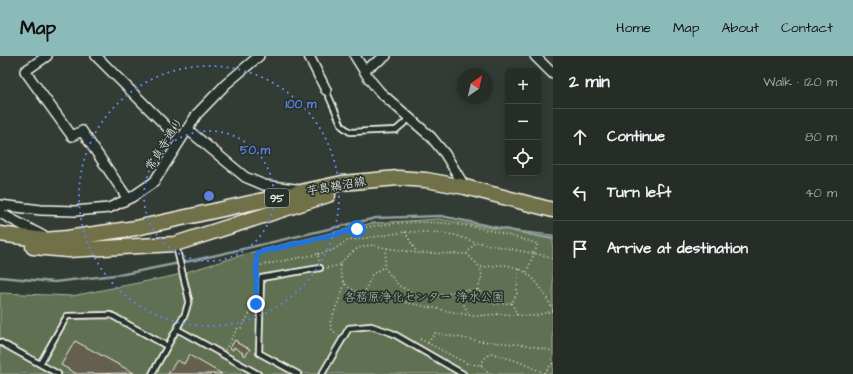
<!DOCTYPE html>
<meta charset="utf-8">
<style>
:root{--surface:#262d27;--page:#323933;--text:#f1f3f6;--muted:#a4a8a7;--line:#424944;--accent:#8bbbb9}
body{margin:0;font-family:"Architects Daughter","Klee One",sans-serif;background:var(--page);color:var(--text)}
.controls{position:absolute;right:12px;top:12px;display:grid;overflow:hidden;border-radius:6px;box-shadow:0 2px 10px #0003}
.controls button{width:36px;height:36px;display:grid;place-items:center;padding:0;border:0;border-bottom:1px solid var(--line);background:var(--surface);color:var(--text);font:20px sans-serif}
.compass{position:absolute;left:457px;top:12px;width:36px;height:36px;border-radius:50%;background:var(--surface);box-shadow:0 2px 10px #0003;rotate:34deg}
.stop{position:absolute;width:12px;height:12px;margin:-9px;border:3px solid #1a73e8;border-radius:50%;background:#fff}
.stop.end{background:#1a73e8;border-color:#fff;box-shadow:0 1px 4px #0008}
.list{margin:0;padding:0;list-style:none}
h2{display:flex;justify-content:space-between;align-items:center;height:52px;margin:0;padding:0 16px;font-size:17px}
h2 small{font-size:13px;font-weight:400;color:var(--muted)}
.list li{display:grid;grid-template-columns:26px 1fr auto;gap:12px;align-items:center;box-sizing:border-box;height:56px;padding:0 16px;border-top:1px solid var(--line)}
.list b{display:block;font-size:15px;white-space:nowrap}
.list em{font-size:13px;font-style:normal;color:var(--muted)}
.icon{flex:none;width:22px;height:22px;fill:none;stroke:currentColor;stroke-width:2;stroke-linecap:round;stroke-linejoin:round}
.map{position:relative;flex:none;width:553px;height:318px;overflow:hidden}
header{display:flex;align-items:center;gap:24px;box-sizing:border-box;height:56px;padding:0 20px;background:var(--accent);color:#111}
header strong{font-size:19px}
nav{display:flex;gap:22px;margin-inline-start:auto;font-size:14px}
main{display:flex}
aside{flex:1;background:var(--surface)}
.map>svg:first-child{display:block}
</style>
<header>
<strong>Map</strong>
<nav><a>Home</a><a>Map</a><a>About</a><a>Contact</a></nav>
</header>
<main>
<div class="map">
<svg width="553" height="318" viewBox="0 0 553 318">
<rect width="100%" height="100%" fill="#333c34"/>
<filter id="ink" filterUnits="userSpaceOnUse"><feTurbulence type="fractalNoise" baseFrequency=".025" numOctaves="2"/><feDisplacementMap in="SourceGraphic" scale="8" xChannelSelector="R" yChannelSelector="G"/><feConvolveMatrix kernelMatrix="1 2 1 2 8 2 1 2 1" color-interpolation-filters="sRGB"/></filter>
<g filter="url(#ink)">
<path fill="#607152" stroke="#aab19d" d="M439 163 491 172 553 179V318H0V237L72 240 173 220 249 197 372 167Z"/>
<g fill="none" stroke-linecap="round" stroke-linejoin="round">
<path stroke="#8d9f9f" stroke-width="2.5" d="M0 221 54 226 124 218 195 204 376 162 441 160 553 183"/>
</g>
<path fill="#65604e" stroke="#f4f1e8" d="M235 284 238 286 237 287 250 293 245 300 242 298 243 297 234 291 233 294 230 292Z
M75 285 134 317 77 318 61 309Z
M189 299 222 318H168L177 304 184 308Z"/>
<g fill="none" stroke-linecap="round" stroke-linejoin="round">
<defs>
<path id="lane" d="M326 34 342 70 350 76 396 74 410 62
M177 273 258 318
M0 286 58 318
M40 308 67 260 111 259 167 290
M152 318 185 258 189 244 176 190
M298 318 259 297 261 222 320 212
M322 318 349 272 371 270 392 277 463 318"/>
<path id="street" d="M47 0 25 15 72 80 82 75 128 143
M96 0 180 84
M309 0 326 34
M355 0 370 24 380 36 431 81 445 98 465 131
M535 0 553 18
M364 14 386 0
M187 73 245 121 264 129 295 133
M0 149 41 154 75 155 109 152 132 141 154 126 197 58 226 28 259 0
M0 157 45 181"/>
<path id="primary" d="M0 178 44 184 67 182 136 172 342 127 398 122 426 124 465 131 553 154
M33 191 68 194 175 188 328 139"/>
</defs>
<use href="#lane" stroke="#f4f1e8" stroke-width="8"/>
<use href="#street" stroke="#f4f1e8" stroke-width="12"/>
<use href="#primary" stroke="#f4f1e8" stroke-width="17"/>
<path stroke="#f4f1e8" stroke-width="1.5" stroke-dasharray="1 3" stroke-linecap="butt" d="M405 176 417 197
M387 192 384 211 399 230 419 240 446 239 457 234H478L492 248 512 247 517 237 518 213
M318 198 331 195 347 185 405 176H434L454 179 475 186 547 200 553 203
M467 198 475 186
M257 210 318 198 319 206
M327 212 340 209
M256 217 257 197C316 183 378 162 440 167 474 169 506 178 538 188L526 217
M457 234 469 259
M478 234 482 220 480 211
M364 238 372 218 384 211
M404 246 410 236
M512 247 517 259
M553 254C542 232 530 210 502 209 495 209 488 211 480 211L467 198 417 197 370 189 358 192 345 202 340 209C341 228 346 232 364 238L473 260 500 258 534 260 553 255
M338 279 332 274 330 267 345 228
M420 283 468 308 481 309 489 318
M428 287 435 277 479 285 527 289 553 295
M225 294 237 273 241 272 253 252
M481 309 484 303 491 297 517 305 544 317
M544 317 553 307"/>
<use href="#lane" stroke="#26332d" stroke-width="4.5"/>
<use href="#street" stroke="#26332d" stroke-width="9"/>
<use href="#primary" stroke="#70704a" stroke-width="14"/>
</g>
</g>
<g fill="none" stroke-linecap="round" stroke-linejoin="round" filter="url(#ink)">
<path stroke="#1a73e8" stroke-width="5" d="M256 248 257 197 357 173"/>
</g>
<g fill="none" stroke="#5e7fdd" stroke-width="2" stroke-dasharray="2 4">
<circle cx="209" cy="140" r="65"/>
<circle cx="209" cy="140" r="130"/>
</g>
<g text-anchor="middle" stroke-width="3.5" stroke-linejoin="round" paint-order="stroke">
<rect fill="#26332d" stroke="#b6b8b0" stroke-width="1" x="265" y="133" width="24" height="18" rx="3"/>
<g font-size="11" font-weight="bold" fill="#f4f1e8">
<text x="277" y="146">95</text>
</g>
<g font-size="12" fill="#f4f1e8" stroke="#26332d">
<text transform="translate(164 88) rotate(-58)" y="4">常貞寺通り</text>
<text transform="translate(336 130) rotate(-10)" y="4">芋島鵜沼線</text>
</g>
<g font-size="12" fill="#b9beac" stroke="#26332d">
<text x="424" y="245">各務原浄化センター 浄水公園</text>
</g>
</g>
<circle cx="209" cy="140" r="6" fill="#5e7fdd" stroke="#26332d" stroke-width="2"/>
<g font-size="12" text-anchor="middle" font-weight="bold" fill="#5e7fdd" stroke="#26332d" stroke-width="3.5" stroke-linejoin="round" paint-order="stroke">
<text x="301" y="52">100 m</text>
<text x="255" y="98">50 m</text>
</g>
</svg>
<div class="controls">
<button>+</button>
<button>−</button>
<button><svg class="icon" aria-label="locate" viewBox="0 0 24 24"><circle cx="12" cy="12" r="6"/><path d="M12 2v4M12 18v4M2 12h4M18 12h4"/></svg></button>
</div>
<svg class="compass" viewBox="-18 -18 36 36"><path d="M0-13l5 13h-10z" fill="#e53935"/><path d="M0 13l5-13h-10z" fill="#a4a8a7"/></svg>
<div class="stop" style="left:357px;top:173px"></div>
<div class="stop end" style="left:256px;top:248px"></div>
</div>
<aside>
<h2>2 min<small>Walk · 120 m</small></h2>
<ul class="list">
<li><svg class="icon" aria-label="ahead" viewBox="0 0 24 24"><path d="M12 20V5M6 11l6-6 6 6"/></svg><div><b>Continue</b></div><em>80 m</em></li>
<li><svg class="icon" aria-label="left" viewBox="0 0 24 24"><path d="M17 20v-9H6M10 6l-5 5 5 5"/></svg><div><b>Turn left</b></div><em>40 m</em></li>
<li><svg class="icon" aria-label="arrive" viewBox="0 0 24 24"><path d="M6 21V4h12l-3 4 3 4H6"/></svg><div><b>Arrive at destination</b></div></li>
</ul>
</aside>
</main>
